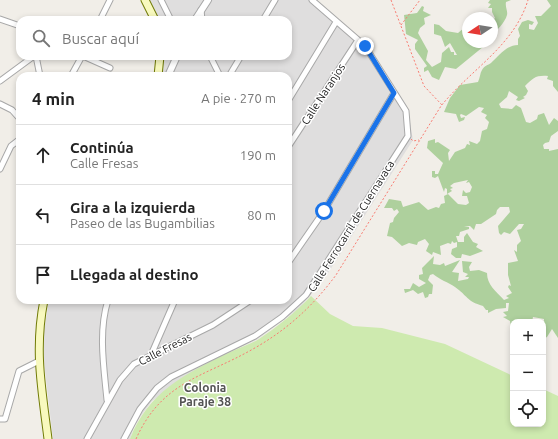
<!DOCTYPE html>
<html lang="es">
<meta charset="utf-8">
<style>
:root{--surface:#fff;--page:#f2f2f2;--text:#222;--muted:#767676;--line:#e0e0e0}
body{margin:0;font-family:Ubuntu,sans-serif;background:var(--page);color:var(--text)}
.controls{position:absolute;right:12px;bottom:12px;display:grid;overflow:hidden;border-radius:8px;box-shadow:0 2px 6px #0003}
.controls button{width:36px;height:36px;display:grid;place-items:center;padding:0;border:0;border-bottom:1px solid var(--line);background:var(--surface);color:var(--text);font:20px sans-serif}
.compass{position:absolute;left:462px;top:12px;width:36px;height:36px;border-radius:50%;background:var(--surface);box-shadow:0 2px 6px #0003;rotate:258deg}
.stop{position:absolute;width:12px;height:12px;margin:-9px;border:3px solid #1a73e8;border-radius:50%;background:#fff}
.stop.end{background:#1a73e8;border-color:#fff;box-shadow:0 1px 4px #0008}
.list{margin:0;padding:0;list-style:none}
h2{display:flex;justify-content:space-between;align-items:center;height:52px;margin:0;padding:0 16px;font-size:17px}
h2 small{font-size:13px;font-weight:400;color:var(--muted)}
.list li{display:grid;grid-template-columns:26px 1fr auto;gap:12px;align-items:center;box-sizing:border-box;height:60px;padding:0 16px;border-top:1px solid var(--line)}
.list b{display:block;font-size:15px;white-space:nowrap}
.list p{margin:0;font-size:13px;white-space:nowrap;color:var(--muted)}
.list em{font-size:13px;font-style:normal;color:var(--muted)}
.icon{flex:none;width:22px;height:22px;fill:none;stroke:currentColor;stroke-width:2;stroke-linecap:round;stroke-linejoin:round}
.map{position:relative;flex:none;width:558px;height:439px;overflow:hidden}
.search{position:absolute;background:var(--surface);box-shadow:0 2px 6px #0003;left:16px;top:16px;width:276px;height:44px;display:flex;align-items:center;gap:10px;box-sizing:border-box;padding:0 14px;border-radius:12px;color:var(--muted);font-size:15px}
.panel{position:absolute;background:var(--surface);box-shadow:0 2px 6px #0003;left:16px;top:72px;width:276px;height:232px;border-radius:12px}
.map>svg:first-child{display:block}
</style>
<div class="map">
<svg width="558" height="439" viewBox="0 0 558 439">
<rect width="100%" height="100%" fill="#f1eee8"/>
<path fill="#dfdede" d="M149 0H317L367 45 407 106 413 140 328 273 300 308 258 339 226 354 152 401 135 424 130 439H53L44 362 43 338 49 300H288V76H161L163 56H288V20H158Z"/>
<path fill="#ceeaaf" d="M311 296 330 314 353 326 382 328 445 344 513 376V424H543V389L558 396V439H130C148 392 185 374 228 353 238 348 249 345 259 339 277 327 296 312 311 296Z"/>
<path fill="#aed09d" d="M490 0H511L506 2C505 7 508 11 507 15 505 23 496 30 492 37V21L495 18 492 12V8H488L491 4 488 3Z
M547 0H558V92L553 86V81L547 79 548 76C536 75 533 78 525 86L528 91 526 95 523 97 525 98 519 101 516 100 518 97 509 91 507 97 499 104 501 108 512 109 516 105 521 108 526 122 530 123 537 119 538 115 544 113 549 125 554 118 558 121V131L551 136 549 142 545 143 543 145 544 149H549V151L558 149V338L552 329 547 337 543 339 544 319 533 317 532 322H513L512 333 510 321 503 317 507 316 503 312 508 311 509 303H506V308L496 309 488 313V310H486L483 306C466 301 468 296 455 287 448 282 440 280 433 274L430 275 428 280 433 285 432 294H429L428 297 425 298 423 292 418 294 413 290 405 293 404 289H410L413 283 419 287 426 283 419 279V275L423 274 422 268 434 256 433 264 440 265 444 263 445 266 460 260 452 272 459 273 458 281 468 279 469 277H465L468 274 463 272 462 261 472 262 469 267 470 271 479 270 487 273C487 285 496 291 504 300L509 298 506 296 512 293 508 287 509 285 511 286 508 275V263L518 261 514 250 517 252V245L521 241 517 230 521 229 524 224H519L510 234 504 232 501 235 499 233 498 226 510 212 509 207H500L497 210 496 214 481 224H476L474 230 470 226H464L469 227V229L460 232 459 236H456L458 242H464V237L467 233 473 242 478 244 476 247 483 251 470 256 462 254 461 258H456L451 254 452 249 457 247V242L454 243 452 241 451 244 448 243 440 246 441 255 433 252 432 255 426 251 429 244 425 239 418 242 417 245 409 243 402 246 392 237 387 236 390 223 393 222 394 218 399 212 397 209 394 211 392 208H384L389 199 401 201 403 207 419 202 428 210 436 207 439 208 441 204 445 203 444 196 448 194 458 204 466 205 469 203 467 196H462L463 190 466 193 470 192 472 187 469 182 466 183 468 180 454 183 450 186 453 188 450 189 452 191 447 194V189L445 188 444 192 438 176 435 178 432 177V171H435V174H438L443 163 427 148 428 141 435 139V143L438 142 450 150 448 153 449 161 455 152 465 148 467 144 470 145 469 141 477 144 480 141 482 131 487 129 489 122 485 118 487 115 481 112 484 108 479 107 466 116 461 114 460 115 461 118 465 117 464 120 459 122 456 114 444 112 450 98 460 85 478 82C480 78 480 73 482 70 484 66 488 65 491 63 498 57 506 45 518 45V39L520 36 518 29 522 22 528 20 534 22 532 25 529 24V29L534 30 538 23 535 16H541L551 6Z
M422 6 424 7 423 11 431 15 424 18 425 24 420 28 418 33 428 51 426 60 432 67 441 62 442 53 449 47 451 52H454V55H457L450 43 445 47 441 36 434 34V24L439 25 446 31 458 33 465 27H468V42H489L456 69 445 67 439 80 432 77 428 70 424 72V68L427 66 415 49V44L418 40 406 34 404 15 417 13Z"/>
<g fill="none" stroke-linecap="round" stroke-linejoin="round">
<defs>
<path id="minor" d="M161 0 171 20
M201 10 202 20
M0 19 20 26
M100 20 110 0
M263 20 275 0
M36 56 40 76
M83 56 110 68
M210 56 220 76
M71 76 82 56
M229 76 241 56
M0 81 34 56
M288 101 336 22
M0 104 12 110 20 119
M288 147 358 40
M0 169 11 146 20 139
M288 263 324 211 394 93
M151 355 175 300
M107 400C104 368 98 332 108 300
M0 419H5L19 371 39 361
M87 439 120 380 134 364 213 325 251 300
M124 439 140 409 157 388 171 377 255 336 282 317 306 295 408 136 406 111 365 46 312 0"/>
<path id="tertiary" d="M195 20 208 0
M168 76 177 56"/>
<path id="secondary" d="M145 0 155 20
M158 76 160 56
M44 300C34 350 42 390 48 439"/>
</defs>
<use href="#minor" stroke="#a8a8a8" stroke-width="7"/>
<use href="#tertiary" stroke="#a8a8a8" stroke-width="8"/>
<use href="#secondary" stroke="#717b06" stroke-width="9"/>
<path stroke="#f97c71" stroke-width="1" stroke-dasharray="2 2" stroke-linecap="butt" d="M391 0 424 86 442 105
M401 25 420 0
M411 139 413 141 419 140
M136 439C162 381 204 377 253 349 287 330 313 306 336 275L441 106C470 70 514 46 528 0"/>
<use href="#minor" stroke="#fff" stroke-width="5"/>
<use href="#tertiary" stroke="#fff" stroke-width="6"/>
<use href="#secondary" stroke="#f8f9be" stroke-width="7"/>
</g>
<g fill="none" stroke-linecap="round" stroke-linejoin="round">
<path stroke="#1a73e8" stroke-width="5" d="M324 211 394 93 365 46"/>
</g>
<g text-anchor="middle" stroke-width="3" stroke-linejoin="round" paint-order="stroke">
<g font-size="11" fill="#212121" stroke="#fff">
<text transform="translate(323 94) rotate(-57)" y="4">Calle Naranjos</text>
<text transform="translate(351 226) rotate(-58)" y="4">Calle Ferrocarril de Cuernavaca</text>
<text transform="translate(165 349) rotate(-27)" y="4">Calle Fresas</text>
</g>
<g font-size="12" font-weight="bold" fill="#545454" stroke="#fff">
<text x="205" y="392">Colonia<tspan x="205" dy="14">Paraje 38</tspan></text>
</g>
</g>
</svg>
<div class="controls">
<button>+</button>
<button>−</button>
<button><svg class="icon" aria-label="locate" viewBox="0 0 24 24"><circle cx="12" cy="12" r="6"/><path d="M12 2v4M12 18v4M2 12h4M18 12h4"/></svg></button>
</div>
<svg class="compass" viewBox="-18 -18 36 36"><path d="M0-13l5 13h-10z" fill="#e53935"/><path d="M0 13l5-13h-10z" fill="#767676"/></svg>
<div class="stop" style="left:324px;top:211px"></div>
<div class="stop end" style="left:365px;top:46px"></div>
<div class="search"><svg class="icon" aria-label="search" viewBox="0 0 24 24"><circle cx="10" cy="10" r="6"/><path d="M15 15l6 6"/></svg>Buscar aquí</div>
<section class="panel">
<h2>4 min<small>A pie · 270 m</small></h2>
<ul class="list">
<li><svg class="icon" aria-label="ahead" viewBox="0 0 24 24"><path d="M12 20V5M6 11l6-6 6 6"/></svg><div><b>Continúa</b><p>Calle Fresas</p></div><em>190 m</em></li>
<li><svg class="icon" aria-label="left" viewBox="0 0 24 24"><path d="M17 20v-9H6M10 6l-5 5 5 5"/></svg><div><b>Gira a la izquierda</b><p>Paseo de las Bugambilias</p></div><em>80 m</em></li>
<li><svg class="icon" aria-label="arrive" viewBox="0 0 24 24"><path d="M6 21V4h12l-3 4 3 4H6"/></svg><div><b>Llegada al destino</b></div></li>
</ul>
</section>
</div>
